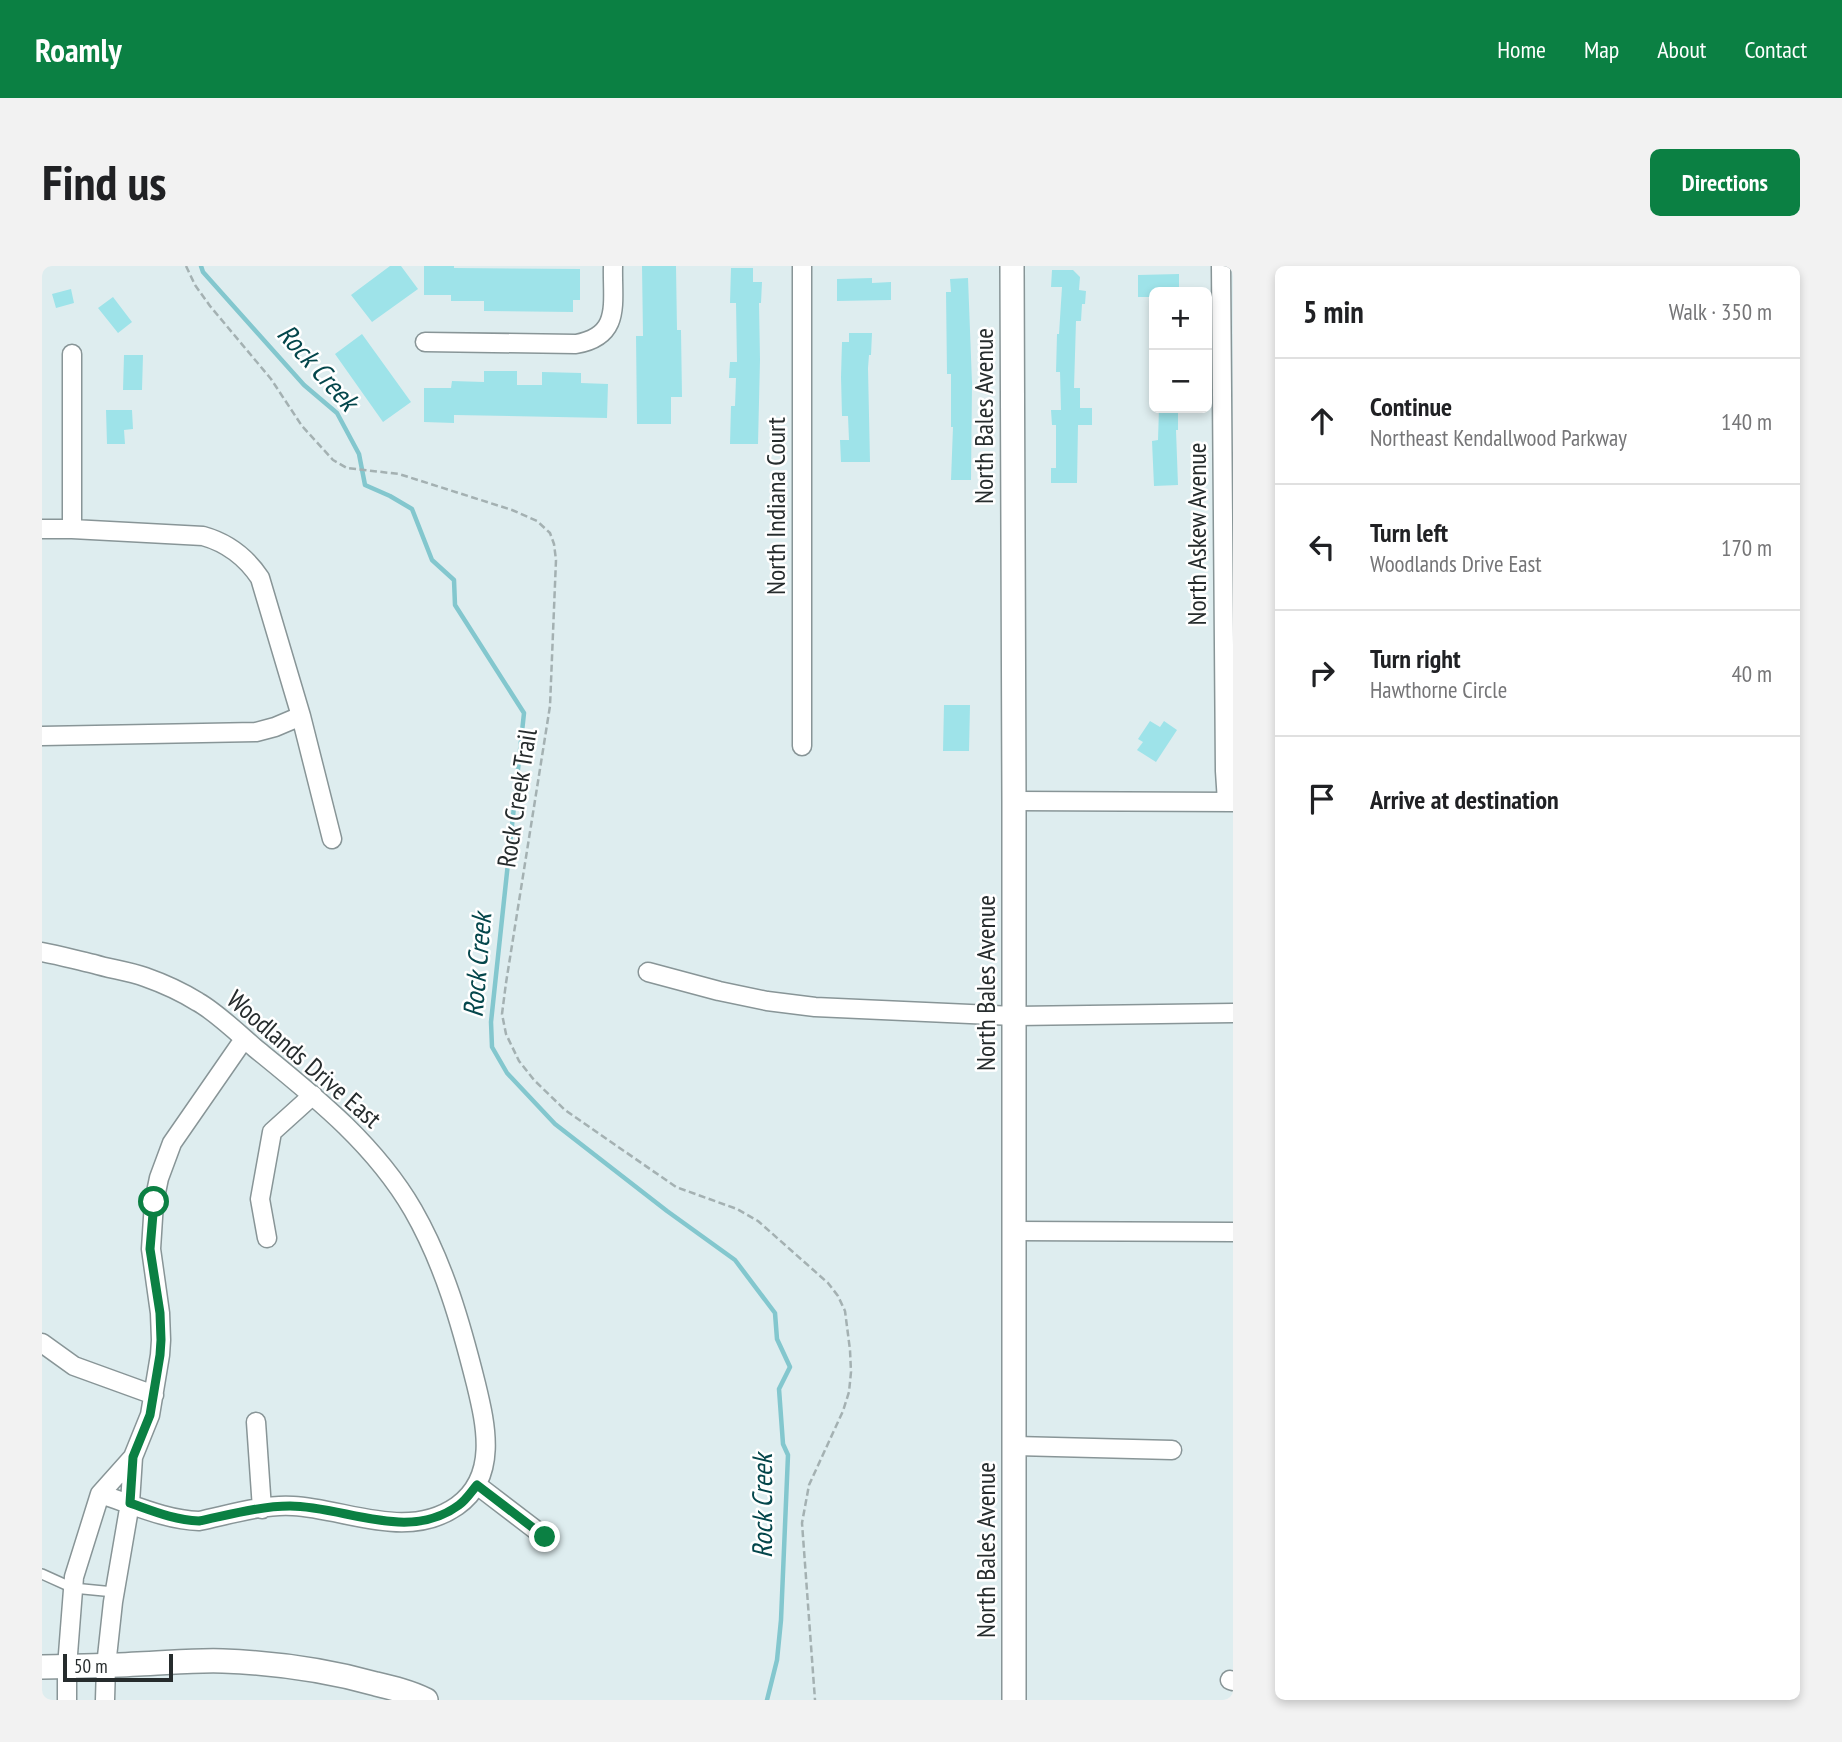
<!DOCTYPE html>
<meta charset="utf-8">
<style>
:root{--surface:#fff;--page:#f2f2f2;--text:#202124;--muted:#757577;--line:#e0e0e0;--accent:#0b8043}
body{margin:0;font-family:"PT Sans Narrow",sans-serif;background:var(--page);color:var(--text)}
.controls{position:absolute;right:21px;top:21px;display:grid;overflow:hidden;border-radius:10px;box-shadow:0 4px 10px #0003}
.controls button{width:63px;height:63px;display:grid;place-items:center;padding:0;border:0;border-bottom:2px solid var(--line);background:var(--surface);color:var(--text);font:35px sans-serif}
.scale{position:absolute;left:21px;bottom:18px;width:110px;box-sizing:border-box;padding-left:7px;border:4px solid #262c2d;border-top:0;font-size:19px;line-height:24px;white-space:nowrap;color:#262c2d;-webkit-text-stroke:5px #fff;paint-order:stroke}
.stop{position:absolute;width:21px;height:21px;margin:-16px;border:5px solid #0b8043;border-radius:50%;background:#fff}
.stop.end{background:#0b8043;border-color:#fff;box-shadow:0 2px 7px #0008}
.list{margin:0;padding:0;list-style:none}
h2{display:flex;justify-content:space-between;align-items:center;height:91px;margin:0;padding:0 28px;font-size:30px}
h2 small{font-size:23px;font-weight:400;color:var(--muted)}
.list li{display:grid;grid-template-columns:46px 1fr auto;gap:21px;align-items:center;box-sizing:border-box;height:126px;padding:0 28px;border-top:2px solid var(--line)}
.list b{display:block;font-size:26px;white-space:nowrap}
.list p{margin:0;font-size:23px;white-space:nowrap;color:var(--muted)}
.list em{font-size:23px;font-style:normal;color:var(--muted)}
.icon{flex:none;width:38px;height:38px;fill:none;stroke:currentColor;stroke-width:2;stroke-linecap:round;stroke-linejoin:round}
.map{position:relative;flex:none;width:1191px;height:1434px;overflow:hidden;border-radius:10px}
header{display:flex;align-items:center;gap:42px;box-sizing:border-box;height:98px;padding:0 35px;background:var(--accent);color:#fff}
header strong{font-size:33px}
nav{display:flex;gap:38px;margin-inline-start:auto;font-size:24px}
.intro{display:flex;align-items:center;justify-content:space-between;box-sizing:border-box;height:168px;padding:0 42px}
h1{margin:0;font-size:49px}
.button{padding:18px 32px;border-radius:10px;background:var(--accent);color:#fff;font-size:24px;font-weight:700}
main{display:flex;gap:42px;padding:0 42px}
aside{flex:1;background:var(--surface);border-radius:10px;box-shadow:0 4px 10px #0003}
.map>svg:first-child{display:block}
</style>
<header>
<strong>Roamly</strong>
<nav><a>Home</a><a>Map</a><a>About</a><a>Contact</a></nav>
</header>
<div class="intro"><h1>Find us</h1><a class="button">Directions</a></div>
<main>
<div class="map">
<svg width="1191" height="1434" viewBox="0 0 1191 1434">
<rect width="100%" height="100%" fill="#deedef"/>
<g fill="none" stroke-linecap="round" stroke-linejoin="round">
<path stroke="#83c7ce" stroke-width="4.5" d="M159 0 161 6 262 119 295 147 317 188 323 219 348 230 370 243 390 294 412 314 413 339 482 447 449 756 450 781 465 807 513 858 625 945 693 994 733 1047 735 1073 748 1101 737 1123 741 1178 746 1189 739 1354 735 1394 725 1434"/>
</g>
<path fill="#9ee3e9" d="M348 0H359L376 23 330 56 309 29Z
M382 0H412V2L538 3V34H531V46L442 45V35H409V29H382Z
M600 0H634L635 64H639L640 131H629V158H595L594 70H601Z
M689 2H711V16H720L719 37H717L718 94 716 178H688L689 140H693L694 112H687L688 96H695L694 37H688Z
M1010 4H1031L1038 11 1037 24 1044 25 1043 38H1040L1039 55H1034L1032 122H1038V142H1050V159H1036L1035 217H1009V202H1014V159H1010L1009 144H1019L1018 106H1014L1015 68H1017L1020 21H1009Z
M1137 8V26H1112V31H1096V9Z
M830 12V17L849 16V34L795 35V13Z
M926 12 930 117 929 214H909L911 161H909V108H905L904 26H909L908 13Z
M29 23 32 37 14 42 10 28Z
M71 31 90 56 76 67 56 42Z
M807 67H830L829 89H827L826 102 828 196H799L798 174H807L806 150H800L799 111 800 76H807Z
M320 68 369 136 341 156 293 88Z
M82 89H101L100 124H81Z
M442 105H475V119H500V106L539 107V117L566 118 565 152 412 149V157L382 156V122H409L410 115 442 116Z
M1117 142H1136V164H1134L1136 219 1112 220 1110 175 1116 174Z
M64 144H90L91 163 82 164 83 178H65Z
M902 439H928L927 485H901Z
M1108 455 1118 461 1122 455 1135 464 1114 496 1095 484 1101 476 1096 473Z"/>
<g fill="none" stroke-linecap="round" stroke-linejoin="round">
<defs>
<path id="service" d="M0 1308 31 1322 72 1326"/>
<path id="minor" d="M1179 0 1183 505 1185 536
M383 76 534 78C580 70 570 37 571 0
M30 88V263
M0 263H30L161 270C186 277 204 291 218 312L259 450 290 573
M0 470 214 466 233 461 259 450
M760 480V0
M972 535 1191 536
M0 686C17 689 34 694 52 698 68 703 86 705 103 711 120 717 140 726 156 736 174 746 197 768 213 782 272 830 332 877 371 944 402 998 419 1058 434 1118 444 1159 456 1211 415 1240 365 1275 305 1243 251 1240 221 1238 186 1249 157 1255 123 1254 90 1238 58 1228
M606 706 677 725 725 735 773 741 972 750 1191 747
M972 965 1191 966
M225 972 218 933 230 866 271 829
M0 1077 32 1100 112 1129
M214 1156 220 1243
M972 1180 1130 1184
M435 1219 503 1271
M1188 1414 1191 1415
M25 1434V1401L32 1311 58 1228 91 1191
M63 1434 64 1400 71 1336 88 1237 91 1191 108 1149 118 1089 119 1074 118 1047 109 983 112 936 117 912 130 877 202 773"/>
<path id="tertiary" d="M970 0 972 535V1434
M0 1401C32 1400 64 1400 96 1398 124 1397 153 1394 181 1395 232 1397 284 1404 334 1418 351 1422 368 1426 384 1434"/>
</defs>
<use href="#service" stroke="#889597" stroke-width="12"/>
<use href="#minor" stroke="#889597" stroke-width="21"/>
<use href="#tertiary" stroke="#889597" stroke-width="26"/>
<path stroke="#a4b1b2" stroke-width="2.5" stroke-dasharray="7 3.5" stroke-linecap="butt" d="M144 0 153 19 168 40 229 113 260 160 291 194 305 202 357 208 470 244 495 255 508 267 512 278 514 294 508 440 464 717 460 748 464 768 477 795 492 814 523 844 634 921 695 943 716 955 786 1017 796 1030 803 1045 808 1084 809 1106 807 1126 801 1145 767 1219 760 1257 773 1434"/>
<use href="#service" stroke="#fff" stroke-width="9"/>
<use href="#minor" stroke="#fff" stroke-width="18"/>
<use href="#tertiary" stroke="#fff" stroke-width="23"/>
</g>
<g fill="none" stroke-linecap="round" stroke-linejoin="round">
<path stroke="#0b8043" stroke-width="9" d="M112 936 108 983 118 1047 119 1074 118 1089 108 1149 91 1191 88 1237C111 1245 132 1254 157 1255 186 1249 218 1240 248 1240 303 1240 366 1277 417 1239 424 1234 429 1226 435 1219L503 1271"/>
</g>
<g text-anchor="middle" stroke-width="5" stroke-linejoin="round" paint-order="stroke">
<g font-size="26" fill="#262c2d" stroke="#fff">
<text transform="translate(942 150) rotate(-90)" y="9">North Bales Avenue</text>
<text transform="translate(734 240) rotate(-90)" y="9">North Indiana Court</text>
<text transform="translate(1155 268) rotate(-90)" y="9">North Askew Avenue</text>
<text transform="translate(475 532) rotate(-81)" y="9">Rock Creek Trail</text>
<text transform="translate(944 717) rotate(-90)" y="9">North Bales Avenue</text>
<text transform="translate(262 793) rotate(41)" y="9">Woodlands Drive East</text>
<text transform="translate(944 1284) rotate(-90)" y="9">North Bales Avenue</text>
</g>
<g font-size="28" font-style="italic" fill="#04464b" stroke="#fff">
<text transform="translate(276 101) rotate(48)" y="10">Rock Creek</text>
<text transform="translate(435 699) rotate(-85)" y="10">Rock Creek</text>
<text transform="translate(720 1240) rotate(-90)" y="10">Rock Creek</text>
</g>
</g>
</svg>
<div class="controls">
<button>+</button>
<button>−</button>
</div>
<div class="scale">50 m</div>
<div class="stop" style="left:112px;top:936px"></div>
<div class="stop end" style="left:503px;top:1271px"></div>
</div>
<aside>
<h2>5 min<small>Walk · 350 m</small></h2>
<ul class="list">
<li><svg class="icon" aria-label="ahead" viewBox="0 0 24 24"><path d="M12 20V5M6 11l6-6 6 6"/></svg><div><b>Continue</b><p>Northeast Kendallwood Parkway</p></div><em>140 m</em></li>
<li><svg class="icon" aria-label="left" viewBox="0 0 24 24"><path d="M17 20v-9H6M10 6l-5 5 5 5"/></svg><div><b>Turn left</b><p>Woodlands Drive East</p></div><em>170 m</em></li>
<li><svg class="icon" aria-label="right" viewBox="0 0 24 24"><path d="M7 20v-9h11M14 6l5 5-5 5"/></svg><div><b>Turn right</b><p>Hawthorne Circle</p></div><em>40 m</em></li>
<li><svg class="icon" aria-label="arrive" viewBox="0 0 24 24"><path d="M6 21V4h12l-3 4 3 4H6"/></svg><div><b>Arrive at destination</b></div></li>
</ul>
</aside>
</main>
